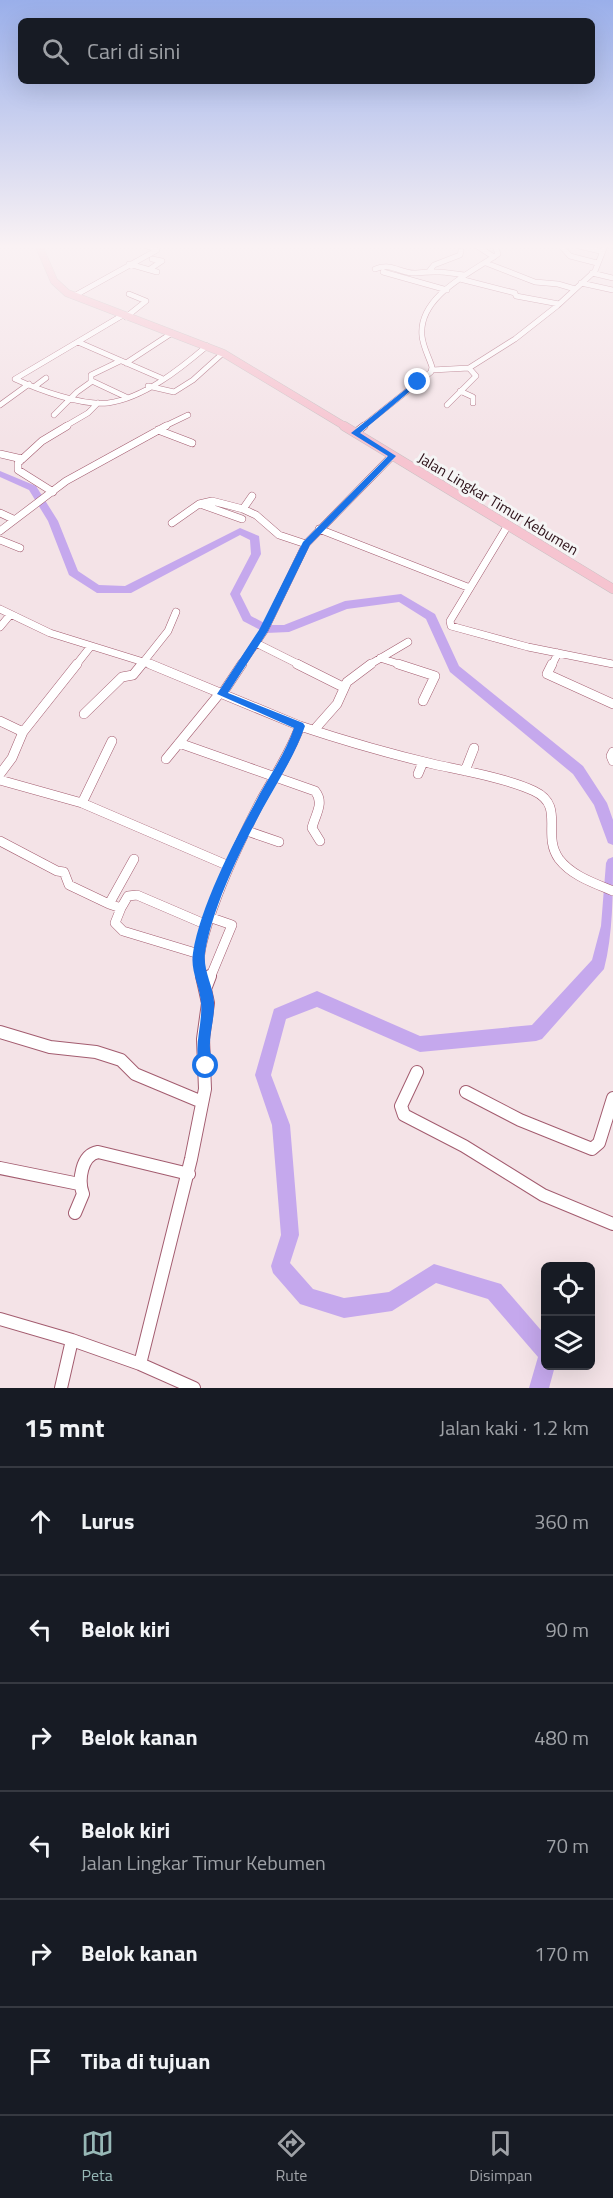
<!DOCTYPE html>
<html lang="id">
<meta charset="utf-8">
<style>
:root{--surface:#171b24;--page:#242831;--text:#f1f3f6;--muted:#9ea1a6;--line:#363941;--accent:#97b8b6}
body{margin:0;font-family:"Titillium Web",sans-serif;background:var(--page);color:var(--text)}
.controls{position:absolute;right:18px;bottom:18px;display:grid;overflow:hidden;border-radius:9px;box-shadow:0 6px 24px #0002}
.controls button{width:54px;height:54px;display:grid;place-items:center;padding:0;border:0;border-bottom:2px solid var(--line);background:var(--surface);color:var(--text);font:30px sans-serif}
.stop{position:absolute;width:18px;height:18px;margin:-14px;border:4px solid #1a73e8;border-radius:50%;background:#fff}
.stop.end{background:#1a73e8;border-color:#fff;box-shadow:0 2px 6px #0008}
.list{margin:0;padding:0;list-style:none}
h2{display:flex;justify-content:space-between;align-items:center;height:78px;margin:0;padding:0 24px;font-size:26px}
h2 small{font-size:20px;font-weight:400;color:var(--muted)}
.list li{display:grid;grid-template-columns:39px 1fr auto;gap:18px;align-items:center;box-sizing:border-box;height:108px;padding:0 24px;border-top:2px solid var(--line)}
.list b{display:block;font-size:22px;white-space:nowrap}
.list p{margin:0;font-size:20px;white-space:nowrap;color:var(--muted)}
.list em{font-size:20px;font-style:normal;color:var(--muted)}
.icon{flex:none;width:33px;height:33px;fill:none;stroke:currentColor;stroke-width:2;stroke-linecap:round;stroke-linejoin:round}
.map{position:relative;flex:none;width:613px;height:1388px;overflow:hidden}
.search{position:absolute;background:var(--surface);box-shadow:0 6px 24px #0002;left:18px;right:18px;top:18px;height:66px;display:flex;align-items:center;gap:15px;box-sizing:border-box;padding:0 21px;border-radius:9px;color:var(--muted);font-size:22px}
.sheet{height:726px;background:var(--surface)}
nav{display:flex;justify-content:space-around;align-items:center;box-sizing:border-box;height:84px;border-top:2px solid var(--line);background:var(--surface);font-size:16px;color:var(--muted)}
nav a{display:grid;justify-items:center;gap:3px}
nav .on{color:var(--accent)}
.map>svg:first-child{display:block}
</style>
<div class="map">
<svg width="613" height="1388" viewBox="0 0 613 1388">
<rect width="100%" height="100%" fill="#f4e3e7"/>
<g fill="none" stroke-linecap="round" stroke-linejoin="round">
<path fill="#c5a8ed" fill-rule="evenodd" d="M0 471 36 486 58 521 78 571 99 585 125 586 240 528 259 536 261 554 240 594 251 616 268 625H284L345 601 401 594 435 614 459 666 583 766 607 803 613 820V845L608 843 594 805 573 774 450 672 426 619 399 602 347 609 289 632 266 633 243 621 230 594 251 554 250 540 240 535 131 593H97L69 575 48 521 29 490 0 477Z
M613 857C613 893 613 935 604 969L542 1039 536 1041 420 1052 317 1007 286 1019 271 1075 290 1125 299 1235 290 1263 313 1289 344 1298 389 1292 434 1264 501 1284 546 1336V1366H555L549 1388H529L538 1357 488 1299 436 1283 392 1311 344 1318 300 1304 273 1273 271 1266 281 1235 272 1125 255 1075 274 1009 317 991 420 1036 532 1025 592 960 601 926 606 863 608 859Z"/>
<defs>
<path id="minor-far3" d="M477 246 494 257
M561 246 570 256 597 263
M579 246 600 251
M486 263 535 282 558 284 575 289
M129 264 157 272
M150 269 162 261 152 259
M375 269C393 262 400 274 416 273 435 271 445 272 464 275
M430 270 434 265 460 255 461 251
M383 272 447 290
M592 273 613 278
M460 279 515 293 516 296 559 304
M581 283 613 290
M74 296 157 250 147 246
M126 317 146 301 129 294
M78 342 161 378
M126 363 172 333
M432 370 469 368 515 339 557 306 595 271 605 246
M15 379C39 390 82 406 108 403 144 398 180 369 207 346
M15 379 123 315
M92 381 126 397
M148 386 174 392 193 380 223 353
M34 387 46 378
M460 391 473 397V403
M0 405 29 384
M447 405 476 376 469 368
M54 415 77 392 91 382V375L120 361
M64 427 88 413 98 403
M163 427 188 415
M362 427 431 372 432 367C429 357 423 347 422 336 418 296 471 273 498 254L495 246"/>
<path id="minor-far2" d="M158 430 192 443
M355 433 364 426
M0 454 22 459
M53 492 18 470V463L42 441 67 426
M200 504 242 519
M243 509 252 496
M0 513 13 519
M172 523 199 504 212 501 243 509 256 515 279 535 306 544
M508 525 450 621 451 626 528 647 613 664
M319 529 470 588
M0 531 66 481 166 426
M0 540 20 548
M0 609 50 633 153 665
M0 627 10 615
M256 643 300 665
M380 658 402 665
M76 665 91 646
M141 665 168 631 176 612
M241 665 264 631 306 544 392 456
M369 665 408 642
M552 665 558 653"/>
<path id="minor-far1" d="M150 664 300 726C290 754 273 778 259 804 240 841 222 880 209 919 203 939 196 957 202 978
M297 664 343 687
M398 664 435 676 423 701
M552 664 547 674 613 704
M222 694 242 664
M84 714 122 677 133 675 142 664
M0 721 23 732
M300 726C345 741 390 754 437 765 465 771 509 779 534 791 566 806 541 834 559 859 572 876 594 883 613 891
M314 730 337 704 347 682 371 664
M179 743 315 791C325 803 315 815 312 828L320 841
M613 752 611 756 613 761
M166 759 220 693
M465 771 474 748
M0 774 12 758 23 732 77 664
M418 774 423 762
M0 780 82 803 229 866
M82 803 112 741
M247 831 279 842
M0 841 57 871 64 872 69 885 109 904 134 859
M109 904 121 908 128 896 137 895 207 925
M121 908 115 923 123 931 199 954
M209 917 232 925 210 978"/>
<path id="minor" d="M205 989 210 976
M0 1032 50 1047 96 1052 121 1060 135 1074 202 1102
M417 1072 401 1106 404 1115 464 1146 543 1195 613 1224
M466 1092 520 1120 592 1149 599 1143 613 1098
M0 1168 79 1184
M75 1213 83 1194C78 1181 81 1155 98 1152L189 1174
M0 1319 72 1340 140 1364
M61 1388 72 1340
M194 1388 140 1364 191 1159 205 1089 203 1039 208 1003 202 976"/>
<path id="major-far1" d="M39 246 54 281 67 293 223 353 346 427"/>
<path id="major" d="M344 426 613 589"/>
</defs>
<use href="#minor-far3" stroke="#a35c6f" stroke-width="6"/>
<use href="#minor-far2" stroke="#a35c6f" stroke-width="8"/>
<use href="#minor-far1" stroke="#a35c6f" stroke-width="10"/>
<use href="#minor" stroke="#a35c6f" stroke-width="14"/>
<use href="#major-far1" stroke="#c8c1c3" stroke-width="8"/>
<use href="#major" stroke="#c8c1c3" stroke-width="10"/>
<use href="#minor-far3" stroke="#fff" stroke-width="5"/>
<use href="#minor-far2" stroke="#fff" stroke-width="7"/>
<use href="#minor-far1" stroke="#fff" stroke-width="9"/>
<use href="#minor" stroke="#fff" stroke-width="12"/>
<use href="#major-far1" stroke="#f6c4d0" stroke-width="7"/>
<use href="#major" stroke="#f6c4d0" stroke-width="9"/>
</g>
<linearGradient id="sky" x2="0" y2="1"><stop stop-color="#9aafea"/><stop offset="0.56" stop-color="#faf2f4"/><stop offset="1" stop-color="#faf2f4" stop-opacity="0"/></linearGradient>
<rect width="613" height="440" fill="url(#sky)"/>
<path fill="#1a73e8" d="M416 381 421 382 360 433 396 456 310 545 268 631 228 693 303 723 305 726C295 755 278 781 263 808 241 849 212 907 205 953 203 971 213 985 214 1002 215 1016 210 1030 210 1043 209 1053 214 1062 210 1070L206 1072 201 1070C192 1047 203 1026 201 1003 200 986 190 971 193 953 200 908 232 845 254 805 267 779 285 755 294 728L217 694 259 630 303 542 388 456 351 433Z"/>
<g text-anchor="middle" stroke-width="6" stroke-linejoin="round" paint-order="stroke">
<g font-size="15" fill="#2c1018" stroke="#f5f5f5">
<text transform="translate(498 504) rotate(31)" y="5">Jalan Lingkar Timur Kebumen</text>
</g>
</g>
</svg>
<div class="controls">
<button><svg class="icon" aria-label="locate" viewBox="0 0 24 24"><circle cx="12" cy="12" r="6"/><path d="M12 2v4M12 18v4M2 12h4M18 12h4"/></svg></button>
<button><svg class="icon" aria-label="layers" viewBox="0 0 24 24"><path d="M12 4l9 5-9 5-9-5zM3 14l9 5 9-5"/></svg></button>
</div>
<div class="stop" style="left:206px;top:1066px"></div>
<div class="stop end" style="left:418px;top:382px"></div>
<div class="search"><svg class="icon" aria-label="search" viewBox="0 0 24 24"><circle cx="10" cy="10" r="6"/><path d="M15 15l6 6"/></svg>Cari di sini</div>
</div>
<section class="sheet">
<h2>15 mnt<small>Jalan kaki · 1.2 km</small></h2>
<ul class="list">
<li><svg class="icon" aria-label="ahead" viewBox="0 0 24 24"><path d="M12 20V5M6 11l6-6 6 6"/></svg><div><b>Lurus</b></div><em>360 m</em></li>
<li><svg class="icon" aria-label="left" viewBox="0 0 24 24"><path d="M17 20v-9H6M10 6l-5 5 5 5"/></svg><div><b>Belok kiri</b></div><em>90 m</em></li>
<li><svg class="icon" aria-label="right" viewBox="0 0 24 24"><path d="M7 20v-9h11M14 6l5 5-5 5"/></svg><div><b>Belok kanan</b></div><em>480 m</em></li>
<li><svg class="icon" aria-label="left" viewBox="0 0 24 24"><path d="M17 20v-9H6M10 6l-5 5 5 5"/></svg><div><b>Belok kiri</b><p>Jalan Lingkar Timur Kebumen</p></div><em>70 m</em></li>
<li><svg class="icon" aria-label="right" viewBox="0 0 24 24"><path d="M7 20v-9h11M14 6l5 5-5 5"/></svg><div><b>Belok kanan</b></div><em>170 m</em></li>
<li><svg class="icon" aria-label="arrive" viewBox="0 0 24 24"><path d="M6 21V4h12l-3 4 3 4H6"/></svg><div><b>Tiba di tujuan</b></div></li>
</ul>
</section>
<nav>
<a class="on"><svg class="icon" aria-label="map" viewBox="0 0 24 24"><path d="M3 6l6-2 6 2 6-2v14l-6 2-6-2-6 2zM9 4v14M15 6v14"/></svg>Peta</a>
<a><svg class="icon" aria-label="directions" viewBox="0 0 24 24"><path d="M12 3l9 9-9 9-9-9zM9 14v-3h6M13 9l2 2-2 2"/></svg>Rute</a>
<a><svg class="icon" aria-label="saved" viewBox="0 0 24 24"><path d="M7 4h10v16l-5-4-5 4z"/></svg>Disimpan</a>
</nav>
